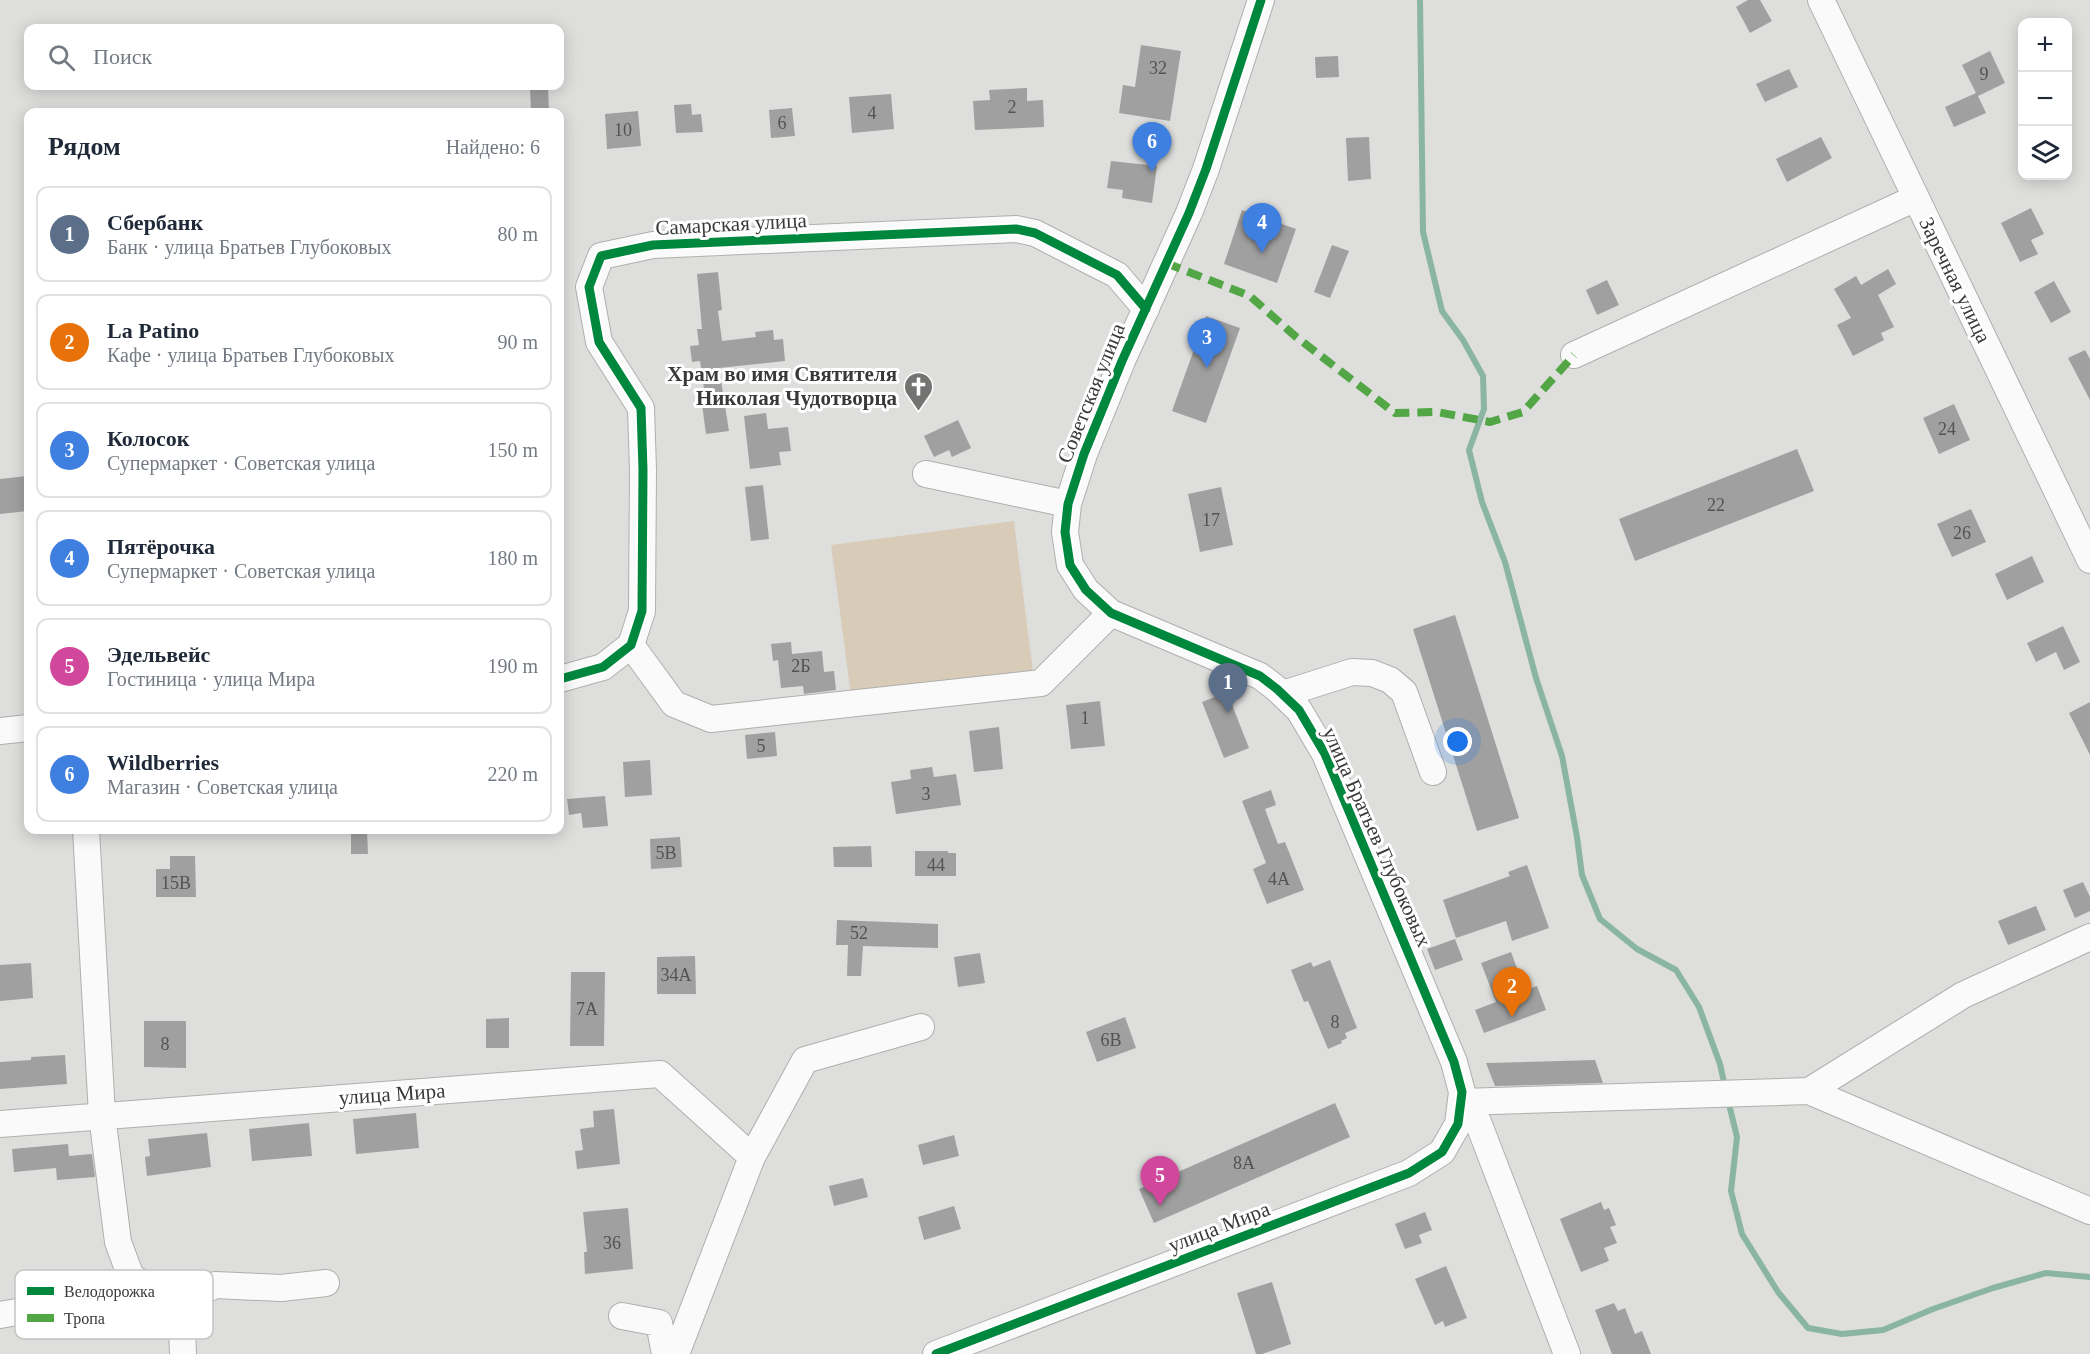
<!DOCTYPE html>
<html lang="ru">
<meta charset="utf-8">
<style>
:root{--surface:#fff;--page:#f6f6f7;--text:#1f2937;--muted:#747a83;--line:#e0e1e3;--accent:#737372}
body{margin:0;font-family:Georgia,serif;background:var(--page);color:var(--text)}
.controls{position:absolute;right:18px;top:18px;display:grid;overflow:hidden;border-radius:12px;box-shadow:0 3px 15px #0003}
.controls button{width:54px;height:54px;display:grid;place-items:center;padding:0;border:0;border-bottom:2px solid var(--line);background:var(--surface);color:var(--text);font:30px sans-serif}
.you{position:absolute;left:1458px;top:742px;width:21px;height:21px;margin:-15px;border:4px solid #fff;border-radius:50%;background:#1a73e8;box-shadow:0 0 0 9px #1a73e833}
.badge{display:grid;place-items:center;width:39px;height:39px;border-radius:50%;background:var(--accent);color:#fff;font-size:20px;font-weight:700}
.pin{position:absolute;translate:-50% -50px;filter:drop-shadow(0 2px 3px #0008)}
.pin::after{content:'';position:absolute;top:32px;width:21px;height:18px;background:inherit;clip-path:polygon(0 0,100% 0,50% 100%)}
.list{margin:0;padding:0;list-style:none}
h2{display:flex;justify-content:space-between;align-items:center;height:78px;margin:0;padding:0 24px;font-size:26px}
h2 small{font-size:20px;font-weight:400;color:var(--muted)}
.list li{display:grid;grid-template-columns:39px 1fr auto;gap:18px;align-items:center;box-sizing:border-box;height:96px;margin:0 12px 12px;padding:0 12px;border:2px solid var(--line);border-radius:12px}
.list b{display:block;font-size:22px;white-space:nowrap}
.list p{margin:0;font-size:20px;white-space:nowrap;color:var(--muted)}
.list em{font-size:20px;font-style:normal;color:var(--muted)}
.icon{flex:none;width:33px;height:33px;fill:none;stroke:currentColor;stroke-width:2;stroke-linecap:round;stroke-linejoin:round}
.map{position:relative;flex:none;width:2090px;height:1354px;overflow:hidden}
.search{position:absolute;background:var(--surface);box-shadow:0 3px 15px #0003;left:24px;top:24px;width:540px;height:66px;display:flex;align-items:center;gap:15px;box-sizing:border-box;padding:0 21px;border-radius:12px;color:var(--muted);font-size:22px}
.panel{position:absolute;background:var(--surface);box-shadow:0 3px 15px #0003;left:24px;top:108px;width:540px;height:726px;border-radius:12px}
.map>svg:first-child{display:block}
</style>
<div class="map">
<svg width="2090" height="1354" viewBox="0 0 2090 1354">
<rect width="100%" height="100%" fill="#dededd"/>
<path fill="#d8ccb8" d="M1014 521 1033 672 851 695 831 545Z"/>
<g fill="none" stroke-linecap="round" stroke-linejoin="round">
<path stroke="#89b5a2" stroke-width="6" d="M1420 0 1423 232 1442 311 1463 340 1483 376 1484 409 1469 450 1482 502 1505 562 1536 678 1562 756 1577 837 1582 875 1600 919 1637 949 1676 970 1699 1007 1720 1064 1725 1087
M1728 1100 1737 1137 1731 1191 1742 1234 1778 1292 1808 1328 1842 1334 1883 1330 1933 1309 1993 1288 2046 1273 2090 1277"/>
</g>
<path fill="#a0a0a0" d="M1748 0H1760L1772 21 1750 33 1736 7Z
M1141 45 1181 51 1170 121 1119 113 1123 85 1135 87Z
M1990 51 2005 83 1978 96 1986 113 1954 127 1945 107 1976 93 1962 65Z
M1338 56 1339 77 1316 78 1315 57Z
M1789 69 1798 87 1765 102 1756 84Z
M530 87H548L549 112H531Z
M1027 88V101L1043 100 1044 127 975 130 973 101 990 100 989 90Z
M891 94 894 129 852 133 849 97Z
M691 104 692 115 701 114 703 132 676 133 674 105Z
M792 108 795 136 771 138 769 110Z
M638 111 641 146 607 149 605 114Z
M1369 137 1371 179 1348 181 1346 138Z
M1821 137 1832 158 1787 182 1776 159Z
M1111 161 1157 166 1152 203 1122 198 1123 190 1107 188Z
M2031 208 2044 234 2031 240 2038 254 2020 262 2001 223Z
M1242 210 1296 229 1277 283 1224 264Z
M1332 245 1349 251 1330 298 1314 292Z
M1888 269 1896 284 1878 295 1894 327 1881 333 1884 340 1853 356 1837 325 1851 318 1834 289 1856 276 1861 285Z
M718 272 722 310 718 311 722 341 756 337 755 332 773 330 774 340 783 339 785 361 719 368 729 431 706 434 701 397 705 396 700 361 692 362 690 346 699 345 697 329H702L697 274Z
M1607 280 1619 305 1597 315 1586 290Z
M2054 281 2071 312 2051 323 2034 292Z
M1206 316 1240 328 1206 423 1172 411Z
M2085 350 2090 359V400L2068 358Z
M1954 404 1970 440 1939 454 1923 418Z
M766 413 768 429 788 427 791 451 779 452 781 465 750 469 744 416Z
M958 420 971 448 952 457 949 450 934 457 924 436Z
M1797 449 1814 491 1635 561 1619 519Z
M27 476 28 511 0 514V479Z
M763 485 769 539 751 541 745 487Z
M1221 487 1233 545 1200 552 1188 494Z
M1971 509 1986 542 1952 557 1937 524Z
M2032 556 2044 582 2007 600 1995 574Z
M1455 615 1519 818 1477 831 1413 629Z
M2063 626 2080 662 2064 670 2056 652 2036 662 2027 643Z
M791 642 792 654 822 651 824 672 834 671 836 690 804 694 803 686 781 688 778 660 773 661 771 644Z
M1227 692 1249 748 1224 758 1202 702Z
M1100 701 1105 746 1071 749 1066 705Z
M2090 702V755L2069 713Z
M999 727 1003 769 974 772 969 731Z
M775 732 777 756 747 759 745 735Z
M650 760 652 795 625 797 623 762Z
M932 767 934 777 956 774 961 805 896 814 891 782 911 779 910 770Z
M1271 790 1276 805 1265 809 1278 844 1285 842 1304 890 1267 904 1253 869 1266 863 1242 801Z
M605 796 608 826 583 828 581 813 569 815 567 799Z
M351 830H367L368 854H351Z
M680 837 682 867 651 869 650 839Z
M871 846 872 867H834L833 847Z
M915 851H948V853H956V876H915Z
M170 856H195L196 897H156V869H170Z
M1527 865 1549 928 1512 941 1506 921 1456 938 1443 900 1510 876 1508 872Z
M2083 882 2090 897V911L2075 918 2063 890Z
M2036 906 2046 930 2008 945 1998 921Z
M837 920 938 924V948L863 946 861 976H847L848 945H836Z
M1455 939 1463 960 1435 970 1427 949Z
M1511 952 1525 990 1537 986 1546 1010 1484 1033 1475 1010 1496 1002 1481 963Z
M980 953 985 983 958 987 954 957Z
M695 956 696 994H657V957Z
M1330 960 1357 1028 1345 1033 1347 1038 1341 1041 1342 1043 1328 1049 1308 1001 1304 1002 1291 970 1311 962 1313 967Z
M31 963 33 998 0 1001V965Z
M571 972H605L604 1046H570Z
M1125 1017 1136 1048 1097 1062 1086 1032Z
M509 1018V1048H486V1019Z
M144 1021H186V1068L144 1067Z
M65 1055 67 1084 0 1089V1062L31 1060V1057Z
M1595 1060 1603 1083 1495 1086 1486 1063Z
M1335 1103 1350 1137 1154 1223 1139 1189Z
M614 1109 620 1164 577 1169 575 1151 583 1150 580 1129 594 1127 593 1111Z
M416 1113 419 1148 356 1154 353 1119Z
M309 1123 312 1156 252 1161 249 1129Z
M207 1133 211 1167 147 1176 145 1157 150 1156 148 1139Z
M954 1135 959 1156 923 1165 918 1145Z
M68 1144 69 1156 92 1154 95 1177 57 1180 56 1168 14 1172 12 1149Z
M863 1178 868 1197 834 1206 829 1186Z
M1601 1202 1604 1210 1609 1208 1616 1225 1610 1227 1617 1243 1604 1248 1609 1261 1581 1272 1560 1219Z
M954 1206 961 1229 924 1240 918 1217Z
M628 1208 633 1269 585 1274 584 1252H587L583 1212Z
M1425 1212 1432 1230 1419 1235 1422 1243 1405 1249 1395 1224Z
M1446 1266 1467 1318 1445 1327 1443 1321 1435 1325 1415 1279Z
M1272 1282 1291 1344 1262 1354H1256L1237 1293Z
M1614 1303 1618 1311 1625 1308 1635 1334 1642 1331 1651 1354H1612L1595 1310Z"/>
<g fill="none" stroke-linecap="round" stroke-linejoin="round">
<defs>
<path id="minor" d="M1821 0 2090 560
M1574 355 1916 198
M926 474 1068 504
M631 645 674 704 711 719 1041 683 1111 613
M560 679 603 667 631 645 642 611 643 470 641 408 599 342 589 287 601 256 653 245 1016 229 1035 233 1117 275 1146 309
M1283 694 1352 672 1372 673 1390 680 1404 692 1433 772
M0 731 28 728
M86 830 102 1115 118 1242 131 1277 181 1303 183 1354
M1809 1091 2090 1211
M1461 1102 1809 1091 1963 995 2090 937
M1461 1102 1478 1122 1567 1354
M0 1124 660 1074 752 1157
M181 1303 215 1285 281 1288 326 1283
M0 1315 88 1300 131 1277
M622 1316 659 1323 665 1354
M676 1354 752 1157 805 1060 921 1027
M936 1354 1409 1173 1442 1152 1458 1124 1462 1092 1454 1062 1325 754 1299 710 1277 689 1260 676 1111 613 1086 590 1070 565 1065 532 1068 504 1084 454 1122 361 1189 213 1206 169 1261 0"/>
</defs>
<use href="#minor" stroke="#afafae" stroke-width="28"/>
<use href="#minor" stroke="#fafafa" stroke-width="26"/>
<path stroke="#53a645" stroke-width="8" stroke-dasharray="15 8" stroke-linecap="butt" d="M1166 263 1250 296 1295 336 1395 413 1437 412 1490 422 1523 412 1574 355"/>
<defs>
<path id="cycleway" d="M560 679 603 667 631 645 642 611 643 470 641 408 599 342 589 287 601 256 653 245 1016 229 1035 233 1117 275 1146 309
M936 1354 1409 1173 1442 1152 1458 1124 1462 1092 1454 1062 1325 754 1299 710 1277 689 1260 676 1111 613 1086 590 1070 565 1065 532 1068 504 1084 454 1122 361 1189 213 1206 169 1261 0"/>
</defs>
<use href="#cycleway" stroke="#fff" stroke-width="13"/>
<use href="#cycleway" stroke="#00873e" stroke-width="9"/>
</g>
<defs>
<symbol id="church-pin" viewBox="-11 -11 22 30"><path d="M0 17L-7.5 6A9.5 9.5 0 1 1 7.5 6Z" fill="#737372" stroke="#fff"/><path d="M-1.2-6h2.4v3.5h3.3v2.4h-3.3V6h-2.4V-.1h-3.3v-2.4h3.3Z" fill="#fff"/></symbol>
</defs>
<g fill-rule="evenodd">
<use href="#church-pin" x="902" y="370" width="33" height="45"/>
</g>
<g text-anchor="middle" stroke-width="6" stroke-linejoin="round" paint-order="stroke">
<g font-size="18" fill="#535352">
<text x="1158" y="74">32</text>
<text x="1984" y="80">9</text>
<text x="1012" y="113">2</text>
<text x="872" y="119">4</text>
<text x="782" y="129">6</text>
<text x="623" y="136">10</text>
<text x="1947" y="435">24</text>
<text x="1716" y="511">22</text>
<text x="1211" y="526">17</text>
<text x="1962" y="539">26</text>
<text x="801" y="672">2Б</text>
<text x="1085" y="724">1</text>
<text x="761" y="752">5</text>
<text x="926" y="800">3</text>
<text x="666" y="859">5В</text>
<text x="936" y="871">44</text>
<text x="1279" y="885">4А</text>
<text x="176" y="889">15В</text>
<text x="859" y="939">52</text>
<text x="676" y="981">34А</text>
<text x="587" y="1015">7А</text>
<text x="1335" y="1028">8</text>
<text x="1111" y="1046">6В</text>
<text x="165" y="1050">8</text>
<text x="1244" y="1169">8А</text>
<text x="612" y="1249">36</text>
</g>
<g font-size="21" fill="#393938" stroke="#fff">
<text transform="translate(731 224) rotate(-3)" y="7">Самарская улица</text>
<text transform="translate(1955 280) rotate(64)" y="7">Заречная улица</text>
<text transform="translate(1091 393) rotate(-68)" y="7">Советская улица</text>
<text transform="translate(1377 837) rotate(66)" y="7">улица Братьев Глубоковых</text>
<text transform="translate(392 1094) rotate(-4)" y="7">улица Мира</text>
<text transform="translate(1219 1227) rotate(-21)" y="7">улица Мира</text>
</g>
<g font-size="21" font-weight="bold" fill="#393938" stroke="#fff" text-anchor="end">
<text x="897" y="381">Храм во имя Святителя<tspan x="897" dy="24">Николая Чудотворца</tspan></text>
</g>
</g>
<rect x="15" y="1270" width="198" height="69" rx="9" fill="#fff" stroke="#c4c4c3" stroke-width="1.5"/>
<rect x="27" y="1287" width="27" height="8" fill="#00873e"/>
<rect x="27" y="1314" width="27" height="8" fill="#53a645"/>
<g font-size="16" fill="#393938">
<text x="64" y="1297">Велодорожка</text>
<text x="64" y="1324">Тропа</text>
</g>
</svg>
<div class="controls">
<button>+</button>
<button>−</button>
<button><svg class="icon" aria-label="layers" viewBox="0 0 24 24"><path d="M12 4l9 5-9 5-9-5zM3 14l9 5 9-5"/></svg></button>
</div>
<div class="you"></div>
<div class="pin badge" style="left:1228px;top:713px;background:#5c6f8a">1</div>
<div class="pin badge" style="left:1512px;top:1017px;background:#e8710a">2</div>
<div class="pin badge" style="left:1207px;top:368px;background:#3f7fe0">3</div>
<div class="pin badge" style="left:1262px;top:253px;background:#3f7fe0">4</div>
<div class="pin badge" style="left:1160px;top:1206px;background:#d1479c">5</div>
<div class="pin badge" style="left:1152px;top:172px;background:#3f7fe0">6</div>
<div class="search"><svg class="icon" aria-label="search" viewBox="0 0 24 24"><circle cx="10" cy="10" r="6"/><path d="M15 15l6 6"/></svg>Поиск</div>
<section class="panel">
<h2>Рядом<small>Найдено: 6</small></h2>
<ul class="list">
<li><span class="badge" style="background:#5c6f8a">1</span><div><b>Сбербанк</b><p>Банк · улица Братьев Глубоковых</p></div><em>80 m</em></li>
<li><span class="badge" style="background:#e8710a">2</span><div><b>La Patino</b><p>Кафе · улица Братьев Глубоковых</p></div><em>90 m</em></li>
<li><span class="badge" style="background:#3f7fe0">3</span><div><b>Колосок</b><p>Супермаркет · Советская улица</p></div><em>150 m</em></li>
<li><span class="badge" style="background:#3f7fe0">4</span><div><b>Пятёрочка</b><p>Супермаркет · Советская улица</p></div><em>180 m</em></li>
<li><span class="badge" style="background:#d1479c">5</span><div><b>Эдельвейс</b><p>Гостиница · улица Мира</p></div><em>190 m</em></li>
<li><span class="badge" style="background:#3f7fe0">6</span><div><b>Wildberries</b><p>Магазин · Советская улица</p></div><em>220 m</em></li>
</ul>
</section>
</div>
